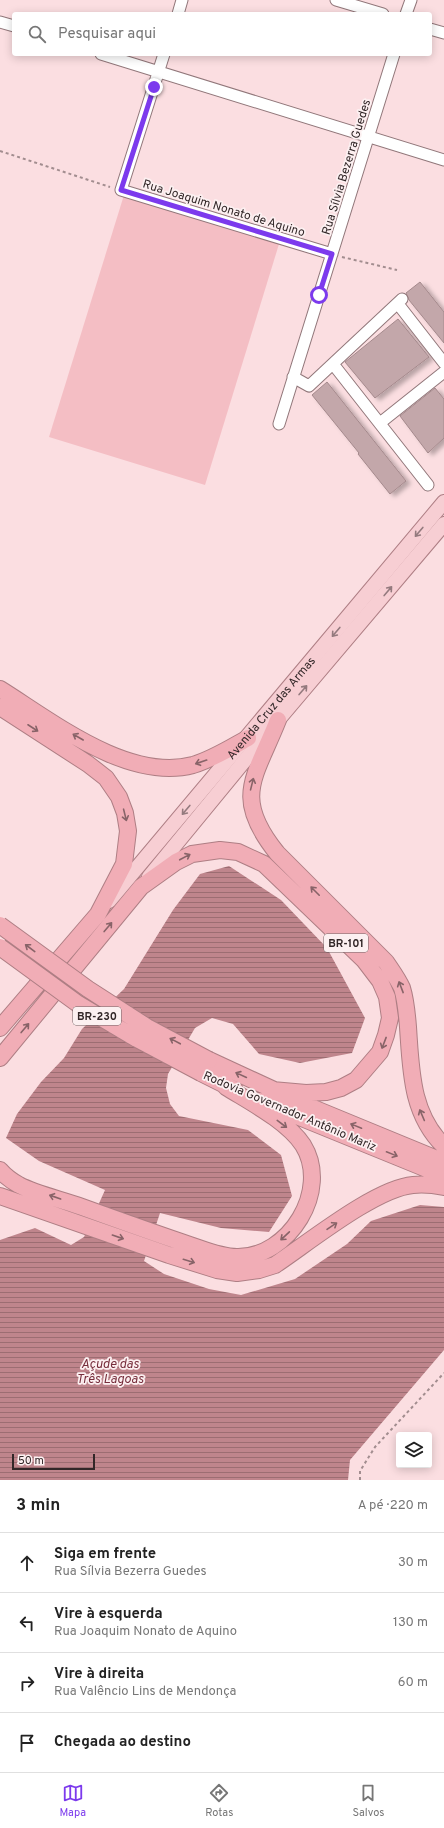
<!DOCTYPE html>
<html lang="pt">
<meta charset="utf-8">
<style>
:root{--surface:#fff;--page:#f2f2f2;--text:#222;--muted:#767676;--line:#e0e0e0;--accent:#7c3aed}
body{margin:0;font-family:Overpass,sans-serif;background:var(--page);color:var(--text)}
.controls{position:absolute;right:12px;bottom:12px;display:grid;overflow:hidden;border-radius:4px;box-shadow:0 2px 10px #0003}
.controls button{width:36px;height:36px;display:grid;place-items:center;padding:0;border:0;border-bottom:1px solid var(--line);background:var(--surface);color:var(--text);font:20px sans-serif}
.scale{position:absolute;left:12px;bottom:10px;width:83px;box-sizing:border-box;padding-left:4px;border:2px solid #322728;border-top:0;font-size:11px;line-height:14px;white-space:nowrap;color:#322728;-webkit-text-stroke:3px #fcf0f1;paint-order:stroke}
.stop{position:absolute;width:12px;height:12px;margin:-9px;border:3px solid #7c3aed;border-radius:50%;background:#fff}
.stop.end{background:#7c3aed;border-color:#fff;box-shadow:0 1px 4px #0008}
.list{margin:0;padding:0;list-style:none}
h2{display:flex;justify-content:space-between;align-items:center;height:52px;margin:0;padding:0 16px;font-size:17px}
h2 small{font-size:13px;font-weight:400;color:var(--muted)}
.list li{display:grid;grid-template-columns:26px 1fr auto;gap:12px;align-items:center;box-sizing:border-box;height:60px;padding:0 16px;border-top:1px solid var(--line)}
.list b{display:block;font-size:15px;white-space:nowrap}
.list p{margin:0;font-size:13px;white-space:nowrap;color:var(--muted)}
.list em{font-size:13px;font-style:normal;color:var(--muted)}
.icon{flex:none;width:22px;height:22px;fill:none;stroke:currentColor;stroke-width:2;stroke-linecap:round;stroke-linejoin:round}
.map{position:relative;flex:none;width:444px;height:1480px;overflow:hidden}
.search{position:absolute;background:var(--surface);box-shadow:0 2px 10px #0003;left:12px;right:12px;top:12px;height:44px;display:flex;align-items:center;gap:10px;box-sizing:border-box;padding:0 14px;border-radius:4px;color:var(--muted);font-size:15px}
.sheet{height:292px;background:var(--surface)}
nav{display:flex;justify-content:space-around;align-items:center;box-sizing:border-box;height:56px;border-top:1px solid var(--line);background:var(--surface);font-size:11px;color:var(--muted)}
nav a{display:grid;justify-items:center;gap:2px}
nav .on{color:var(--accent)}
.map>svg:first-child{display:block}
</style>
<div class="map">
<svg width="444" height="1480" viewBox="0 0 444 1480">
<defs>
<pattern id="water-rules" width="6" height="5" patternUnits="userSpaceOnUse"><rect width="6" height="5" fill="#bf858c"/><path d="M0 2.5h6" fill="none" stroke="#9c6d72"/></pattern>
<filter id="shadow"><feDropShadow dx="4.5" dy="2.5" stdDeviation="2" flood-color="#0004"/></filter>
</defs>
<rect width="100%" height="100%" fill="#fbdee1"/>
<path fill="#f4bec4" d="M124 195 279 244 205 485 49 437Z"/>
<path fill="url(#water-rules)" d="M229 866 281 900 327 948 365 1018 352 1053 300 1063 259 1054 233 1024 212 1018 195 1028 168 1074 166 1088 170 1104 179 1116 248 1130 281 1155 292 1196 269 1232 221 1228 160 1213 144 1261 164 1274 209 1289 241 1295 295 1279 347 1244 371 1221 420 1205 444 1207V1350L350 1460 348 1480H0V1240L35 1228 71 1245 84 1237 105 1190 39 1161 6 1138 17 1114 41 1082 64 1058 82 1029 124 989 173 910 200 874Z"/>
<path fill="#c3a7aa" stroke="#a4898c" filter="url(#shadow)" d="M420 282 444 312V343L409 300 406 293Z
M398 319 429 357 375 398 345 362Z
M327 382 406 481 390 494 358 454 359 453 312 395Z
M435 388 444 399V438L428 453 400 416Z"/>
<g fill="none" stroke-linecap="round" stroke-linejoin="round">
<defs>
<path id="minor" d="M336 0 383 14
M178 14 182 0
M406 14 411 0
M0 22 14 26
M430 29 444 33
M101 54 444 160
M164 54 121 190 332 254
M398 304 444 363
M333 364 428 485
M293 377 309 386 402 299
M380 423 444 372
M279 424 394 54"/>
<g id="major">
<path d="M149 877 278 720 444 524"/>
<path id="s1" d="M109 901 444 502"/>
</g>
<path id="highway" d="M0 689C53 722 128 782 193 765 213 759 230 748 248 738
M0 707 88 764 106 778 119 797 125 813 128 831 124 864 98 914 0 1028
M278 720C255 778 232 797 277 853L386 962C392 971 398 979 402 988 406 1001 407 1014 408 1027 411 1070 411 1114 444 1146
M0 1058 141 887 176 862 192 854 220 850 238 852 264 864 364 960 380 981 387 997 390 1018 386 1035 380 1052 356 1080 341 1088 326 1092 306 1093 272 1090
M209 1060 313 1108 444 1162
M201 1073 235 1090
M260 1101 444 1176
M0 1170C5 1176 12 1181 19 1185 36 1194 63 1200 82 1207 118 1220 154 1233 190 1245 205 1250 221 1257 237 1257 289 1258 331 1190 303 1145 287 1121 250 1102 226 1087
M0 1196 169 1255 217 1270 237 1273 259 1270 275 1265C308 1243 376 1188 413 1185 423 1184 434 1185 444 1187"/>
</defs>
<use href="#minor" stroke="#91777a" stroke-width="13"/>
<use href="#major" stroke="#ae7e84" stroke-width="16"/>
<use href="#highway" stroke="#ae7e84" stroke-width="18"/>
<path stroke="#a28d8f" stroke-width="2" stroke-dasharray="3 3" stroke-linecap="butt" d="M0 151 110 187
M342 257 397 270
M360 1480V1471L375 1447 444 1373"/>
<use href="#minor" stroke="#fff" stroke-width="11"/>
<use href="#major" stroke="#f7ced3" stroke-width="14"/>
<use href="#highway" stroke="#f1adb6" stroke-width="16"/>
<defs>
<path id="highway-bridge" d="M0 925 88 989 147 1027 209 1060
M0 947 78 1004 137 1039 201 1073"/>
</defs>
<use href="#highway-bridge" stroke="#ae7e84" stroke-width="18" stroke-linecap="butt"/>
<use href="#highway-bridge" stroke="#f1adb6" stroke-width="16"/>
</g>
<defs><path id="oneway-shaft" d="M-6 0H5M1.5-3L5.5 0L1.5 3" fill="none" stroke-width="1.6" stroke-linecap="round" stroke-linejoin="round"/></defs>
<g stroke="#947a7e">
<use href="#oneway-shaft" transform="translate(419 532) rotate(130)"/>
<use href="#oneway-shaft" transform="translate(388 591) rotate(-50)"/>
<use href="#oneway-shaft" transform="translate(336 632) rotate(130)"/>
<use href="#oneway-shaft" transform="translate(303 690) rotate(-49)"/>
<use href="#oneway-shaft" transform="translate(186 810) rotate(130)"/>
</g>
<g stroke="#886368">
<use href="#oneway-shaft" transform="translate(33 728) rotate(33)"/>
<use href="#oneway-shaft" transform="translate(78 737) rotate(-150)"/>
<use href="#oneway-shaft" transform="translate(201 762) rotate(161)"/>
<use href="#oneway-shaft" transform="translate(252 784) rotate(-76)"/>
<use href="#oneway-shaft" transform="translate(125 815) rotate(76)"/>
<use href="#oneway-shaft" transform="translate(185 857) rotate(-28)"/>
<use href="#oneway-shaft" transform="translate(315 891) rotate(-135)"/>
<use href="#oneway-shaft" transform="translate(108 927) rotate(-50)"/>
<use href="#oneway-shaft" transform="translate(30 948) rotate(-143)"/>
<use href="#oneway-shaft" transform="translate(401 987) rotate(-111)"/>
<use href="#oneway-shaft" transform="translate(25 1028) rotate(-50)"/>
<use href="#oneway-shaft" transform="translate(175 1041) rotate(-152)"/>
<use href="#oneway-shaft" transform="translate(384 1043) rotate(111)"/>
<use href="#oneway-shaft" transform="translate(241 1075) rotate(-155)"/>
<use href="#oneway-shaft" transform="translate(422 1115) rotate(-113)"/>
<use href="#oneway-shaft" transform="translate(282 1124) rotate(37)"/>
<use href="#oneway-shaft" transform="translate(356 1126) rotate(-158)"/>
<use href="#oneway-shaft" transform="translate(392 1154) rotate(22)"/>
<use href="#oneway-shaft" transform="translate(55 1197) rotate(-161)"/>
<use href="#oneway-shaft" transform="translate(332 1226) rotate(-34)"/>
<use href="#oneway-shaft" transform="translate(285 1236) rotate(137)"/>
<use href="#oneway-shaft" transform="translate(118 1237) rotate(19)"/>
<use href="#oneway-shaft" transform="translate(189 1261) rotate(17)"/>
</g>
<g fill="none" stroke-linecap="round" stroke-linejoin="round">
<path stroke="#7c3aed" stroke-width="5" d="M154 87 121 190 332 254 319 295"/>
</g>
<g text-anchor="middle" stroke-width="3.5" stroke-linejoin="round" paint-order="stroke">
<g fill="#fcf0f1" stroke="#6f6364" stroke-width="1">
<rect x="324" y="934" width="44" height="18" rx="3"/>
<rect x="73" y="1007" width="48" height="18" rx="3"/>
</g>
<g font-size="11" font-weight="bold" fill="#322728">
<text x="346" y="947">BR-101</text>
<text x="97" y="1020">BR-230</text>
</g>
<g font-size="12" fill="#322728" stroke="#fcf0f1">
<text transform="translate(346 167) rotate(-73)" y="4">Rua Sílvia Bezerra Guedes</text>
<text transform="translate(224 208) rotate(17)" y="4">Rua Joaquim Nonato de Aquino</text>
<text dy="4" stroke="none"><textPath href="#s1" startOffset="252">Avenida Cruz das Armas</textPath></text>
<text transform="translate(290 1111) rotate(23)" y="4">Rodovia Governador Antônio Mariz</text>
</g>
<g font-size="13" font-style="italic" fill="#772e3c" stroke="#fcf0f1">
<text x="110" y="1368">Açude das<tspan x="110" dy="15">Três Lagoas</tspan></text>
</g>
</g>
</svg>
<div class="controls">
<button><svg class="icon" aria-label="layers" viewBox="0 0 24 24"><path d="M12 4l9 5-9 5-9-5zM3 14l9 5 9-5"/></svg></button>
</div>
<div class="scale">50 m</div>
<div class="stop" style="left:319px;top:295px"></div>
<div class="stop end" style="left:154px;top:87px"></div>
<div class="search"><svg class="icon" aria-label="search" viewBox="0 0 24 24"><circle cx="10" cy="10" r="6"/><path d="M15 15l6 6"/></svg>Pesquisar aqui</div>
</div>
<section class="sheet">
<h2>3 min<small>A pé · 220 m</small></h2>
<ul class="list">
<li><svg class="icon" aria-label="ahead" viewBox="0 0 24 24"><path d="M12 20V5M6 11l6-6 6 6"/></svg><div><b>Siga em frente</b><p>Rua Sílvia Bezerra Guedes</p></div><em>30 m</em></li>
<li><svg class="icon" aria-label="left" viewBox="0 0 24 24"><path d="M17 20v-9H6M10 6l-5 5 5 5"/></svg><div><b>Vire à esquerda</b><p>Rua Joaquim Nonato de Aquino</p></div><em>130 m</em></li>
<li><svg class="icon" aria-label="right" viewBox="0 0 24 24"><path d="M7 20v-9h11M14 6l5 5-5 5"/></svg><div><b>Vire à direita</b><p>Rua Valêncio Lins de Mendonça</p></div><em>60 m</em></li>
<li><svg class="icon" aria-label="arrive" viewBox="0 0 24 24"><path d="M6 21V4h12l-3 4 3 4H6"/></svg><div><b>Chegada ao destino</b></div></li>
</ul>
</section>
<nav>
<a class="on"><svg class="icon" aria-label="map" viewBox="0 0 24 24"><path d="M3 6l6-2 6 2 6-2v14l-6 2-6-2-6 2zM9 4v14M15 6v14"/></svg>Mapa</a>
<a><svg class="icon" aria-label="directions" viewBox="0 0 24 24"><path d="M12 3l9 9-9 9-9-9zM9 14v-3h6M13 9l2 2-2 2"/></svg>Rotas</a>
<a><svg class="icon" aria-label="saved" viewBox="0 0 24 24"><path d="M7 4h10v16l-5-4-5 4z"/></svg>Salvos</a>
</nav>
